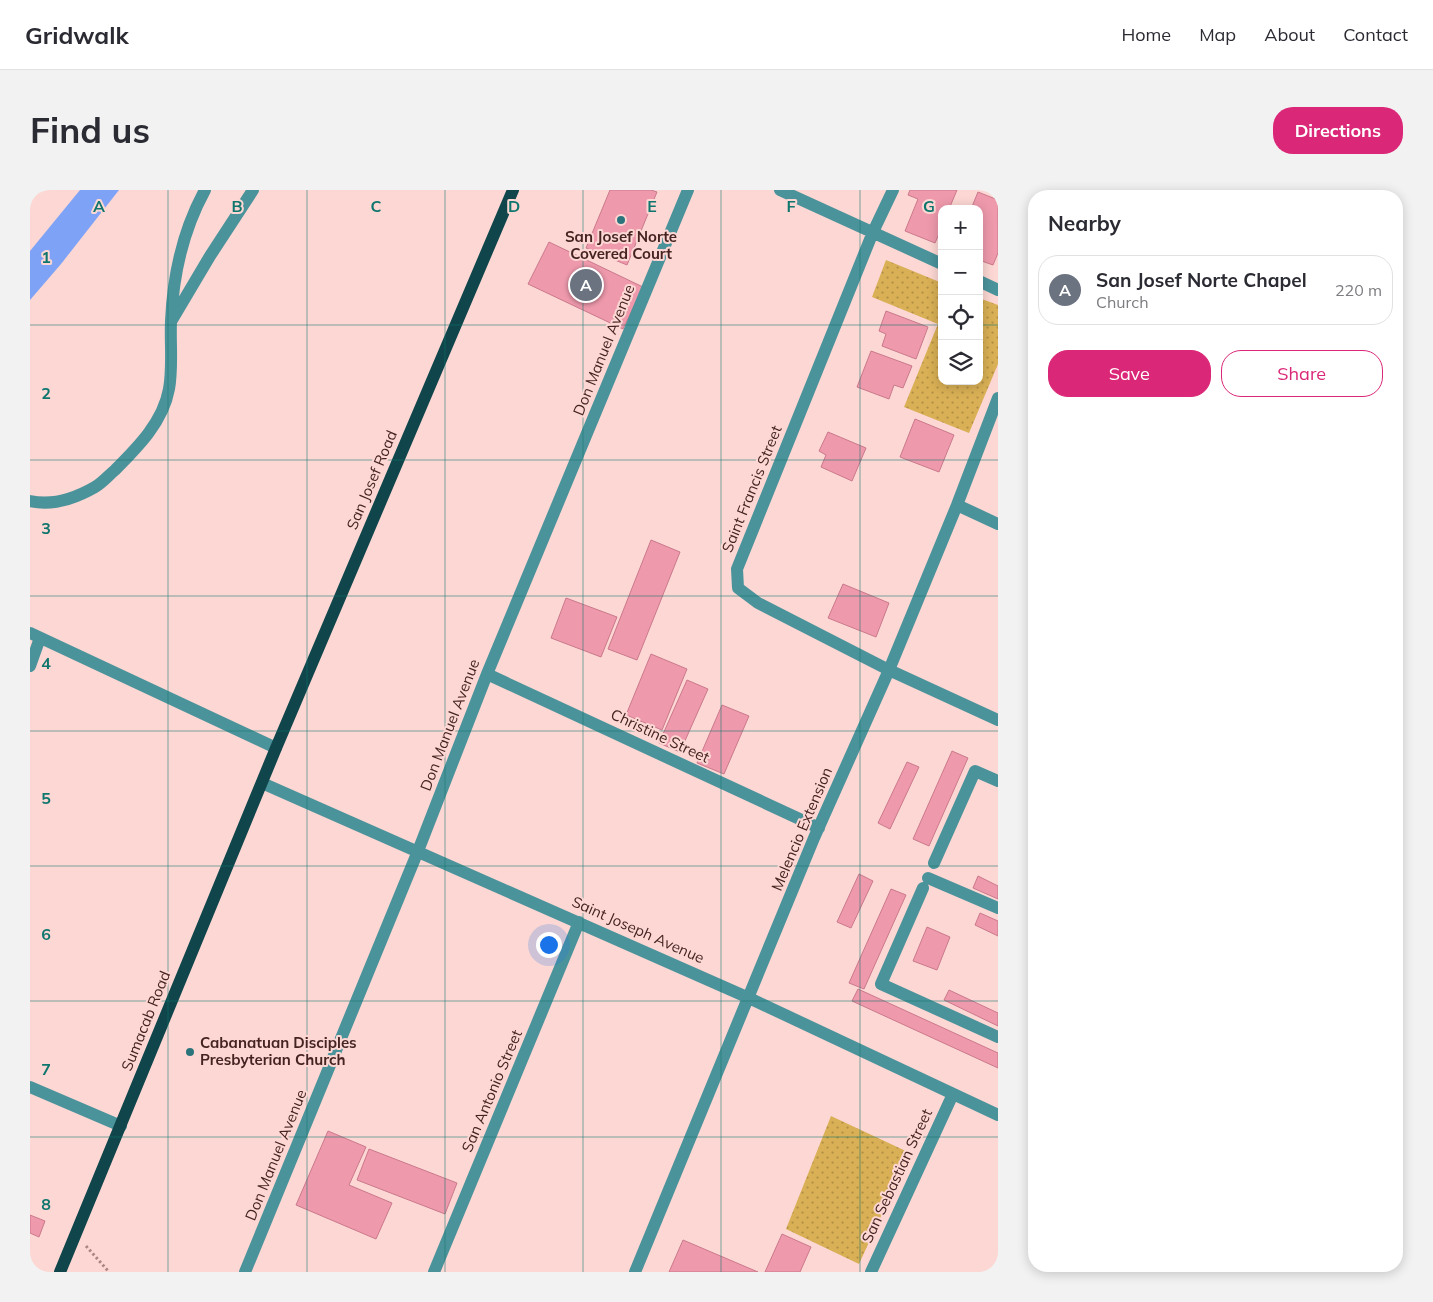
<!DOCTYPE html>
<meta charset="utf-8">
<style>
:root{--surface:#fff;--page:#f2f2f3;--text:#2b2b33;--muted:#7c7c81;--line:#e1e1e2;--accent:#db2777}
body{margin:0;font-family:Mulish,sans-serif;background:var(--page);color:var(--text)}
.controls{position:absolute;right:15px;top:15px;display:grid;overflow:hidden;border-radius:10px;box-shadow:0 2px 12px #0003}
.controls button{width:45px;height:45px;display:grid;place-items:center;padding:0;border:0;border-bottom:1px solid var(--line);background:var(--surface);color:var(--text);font:25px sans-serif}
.you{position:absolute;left:518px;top:754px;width:18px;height:18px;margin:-12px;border:4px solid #fff;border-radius:50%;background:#1a73e8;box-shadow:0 0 0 8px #1a73e833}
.badge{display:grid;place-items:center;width:32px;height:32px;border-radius:50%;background:var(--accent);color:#fff;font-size:16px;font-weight:700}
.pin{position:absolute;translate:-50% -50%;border:2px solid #fff;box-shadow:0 1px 5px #0006}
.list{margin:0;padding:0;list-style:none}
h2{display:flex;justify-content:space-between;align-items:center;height:65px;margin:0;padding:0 20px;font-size:21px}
h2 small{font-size:16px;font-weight:400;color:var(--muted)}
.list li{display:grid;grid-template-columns:32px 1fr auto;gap:15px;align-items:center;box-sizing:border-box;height:70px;margin:0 10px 10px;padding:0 10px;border:1px solid var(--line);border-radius:20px}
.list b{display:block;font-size:19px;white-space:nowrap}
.list p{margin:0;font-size:16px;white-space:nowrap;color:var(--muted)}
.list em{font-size:16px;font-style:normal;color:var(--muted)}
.actions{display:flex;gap:10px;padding:15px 20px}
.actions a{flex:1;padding:11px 0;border:1px solid var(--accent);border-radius:20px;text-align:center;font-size:18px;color:var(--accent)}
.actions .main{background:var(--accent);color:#fff}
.icon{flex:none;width:28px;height:28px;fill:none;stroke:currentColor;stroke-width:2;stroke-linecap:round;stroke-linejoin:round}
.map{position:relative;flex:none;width:968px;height:1082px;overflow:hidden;border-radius:20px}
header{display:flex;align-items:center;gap:30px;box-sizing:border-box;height:70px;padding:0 25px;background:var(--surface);border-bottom:1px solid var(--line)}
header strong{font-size:24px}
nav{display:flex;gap:28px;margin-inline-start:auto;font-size:18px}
.intro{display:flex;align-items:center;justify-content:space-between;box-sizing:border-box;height:120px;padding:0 30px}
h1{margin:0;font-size:35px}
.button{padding:12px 22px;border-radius:20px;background:var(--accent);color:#fff;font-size:18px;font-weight:700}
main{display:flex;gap:30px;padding:0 30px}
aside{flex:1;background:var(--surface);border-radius:20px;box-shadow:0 2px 12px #0003}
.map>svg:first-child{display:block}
</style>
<header>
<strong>Gridwalk</strong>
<nav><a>Home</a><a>Map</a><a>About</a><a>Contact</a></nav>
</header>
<div class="intro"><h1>Find us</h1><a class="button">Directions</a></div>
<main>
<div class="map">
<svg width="968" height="1082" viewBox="0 0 968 1082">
<defs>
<pattern id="grass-dots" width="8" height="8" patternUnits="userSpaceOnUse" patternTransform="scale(1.25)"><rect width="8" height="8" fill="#d9b055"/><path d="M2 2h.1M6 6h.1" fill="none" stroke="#b28f46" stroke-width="1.8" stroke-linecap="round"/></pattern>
</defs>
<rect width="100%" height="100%" fill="#fcd7d3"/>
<path fill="url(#grass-dots)" d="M856 70 912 93V191H949V108L968 115V174L939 243 874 217 908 134 842 107Z
M801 926 880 963 829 1074 756 1039Z"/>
<path fill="#7ea3f6" d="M50 0H89L31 74 0 110V61Z"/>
<path fill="#ee99ac" stroke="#cb798c" d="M580 0H621L627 2 597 75 556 58Z
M880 0H927L919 19H912V37L905 53 875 41 888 9 878 5Z
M948 2 968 10V63L963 75 949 70V19H941Z
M519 52 613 97 593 139 498 94Z
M856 121 898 137 886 169 852 156 856 144 849 141Z
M841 161 882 176 873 198 864 195 859 209 827 197Z
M885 229 924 245 909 282 870 267Z
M798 242 836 258 822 291 791 277 796 265 789 261Z
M621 350 650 362 607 470 578 459Z
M813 394 859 413 846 447 798 428Z
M536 408 587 427 571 467 521 448Z
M621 464 657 479 632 540 596 525Z
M657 490 678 499 650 562 629 553Z
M692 515 719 526 694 584 667 573Z
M922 561 938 568 899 656 883 649Z
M877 572 889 577 860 639 848 633Z
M829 684 843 691 821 738 807 732Z
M948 686 968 696V709L943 698Z
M861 699 876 705 834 799 819 793Z
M950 723 968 731V746L945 735Z
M897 737 920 747 907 780 883 771Z
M828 799 968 863V878L822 811Z
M919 800 968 823V836L914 810Z
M298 941 336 957 319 995 362 1013 346 1049 266 1015Z
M339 959 427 993 415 1024 327 990Z
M0 1025 15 1031 9 1047 0 1043Z
M752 1044 781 1057 770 1082H735Z
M653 1050 728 1082H639Z"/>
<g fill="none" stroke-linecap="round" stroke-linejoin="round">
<path stroke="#ab8784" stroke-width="3" stroke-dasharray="2.5 2.5" stroke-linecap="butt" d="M56 1056 79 1082"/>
<path stroke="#4b939b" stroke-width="12" d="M750 0 912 74
M863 0 843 42 707 379 708 398 728 413 859 480 968 530
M949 91 968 100
M142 130 180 66 223 0
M0 311C22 316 46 308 65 297 72 293 79 285 85 280 108 257 133 232 139 199 143 177 140 154 141 131 143 86 153 40 175 0
M927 315 968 334
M0 443 246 558
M0 476 10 448
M457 484 789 638
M232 593 719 808 968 925
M904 673 945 581 968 591
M898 688 968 718
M893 698 851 794 968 847
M0 897 91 936
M215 1082 388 661 457 484 658 0
M404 1082 549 732
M605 1082 784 648 859 480 927 315 968 208
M841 1082 923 904"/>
<path stroke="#10464b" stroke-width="12" d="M30 1082 246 558 483 0"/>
</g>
<path fill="none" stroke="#0f766e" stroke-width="1" stroke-opacity="0.55" d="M138 0V1082M277 0V1082M415 0V1082M553 0V1082M691 0V1082M830 0V1082M0 135H912M949 135H968M0 270H968M0 406H968M0 541H968M0 676H968M0 811H968M0 947H968"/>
<g fill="#2b747c" stroke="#fcd7d3" stroke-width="2">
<circle cx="591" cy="30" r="5"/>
<circle cx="160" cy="862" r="5"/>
</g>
<g text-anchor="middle" stroke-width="4" stroke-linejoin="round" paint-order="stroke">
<g font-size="15" font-weight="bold" fill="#452321" stroke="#fcd7d3">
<text x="591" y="52">San Josef Norte<tspan x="591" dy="17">Covered Court</tspan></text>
<text x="170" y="858" text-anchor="start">Cabanatuan Disciples<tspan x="170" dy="17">Presbyterian Church</tspan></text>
</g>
<g font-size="15" fill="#452321" stroke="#fcd7d3">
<text transform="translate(574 160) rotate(-68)" y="5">Don Manuel Avenue</text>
<text transform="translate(342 290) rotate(-67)" y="5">San Josef Road</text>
<text transform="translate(722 299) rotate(-68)" y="5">Saint Francis Street</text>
<text transform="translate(420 535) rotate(-69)" y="5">Don Manuel Avenue</text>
<text transform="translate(630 546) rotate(25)" y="5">Christine Street</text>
<text transform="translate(772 639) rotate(-67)" y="5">Melencio Extension</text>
<text transform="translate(608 740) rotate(24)" y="5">Saint Joseph Avenue</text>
<text transform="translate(116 831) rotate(-68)" y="5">Sumacab Road</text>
<text transform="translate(462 901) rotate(-67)" y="5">San Antonio Street</text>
<text transform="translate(246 965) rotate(-68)" y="5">Don Manuel Avenue</text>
<text transform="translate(867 986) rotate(-65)" y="5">San Sebastian Street</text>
</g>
</g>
<g font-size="16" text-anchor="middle" font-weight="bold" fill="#0f766e" stroke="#fcd7d3" stroke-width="4" stroke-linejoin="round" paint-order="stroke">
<text x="69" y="22">A</text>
<text x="207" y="22">B</text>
<text x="346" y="22">C</text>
<text x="484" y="22">D</text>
<text x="622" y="22">E</text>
<text x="761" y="22">F</text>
<text x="899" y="22">G</text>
<text x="16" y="73">1</text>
<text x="16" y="209">2</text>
<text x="16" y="344">3</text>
<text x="16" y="479">4</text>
<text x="16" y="614">5</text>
<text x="16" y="750">6</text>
<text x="16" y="885">7</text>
<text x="16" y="1020">8</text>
</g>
</svg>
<div class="controls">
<button>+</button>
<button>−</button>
<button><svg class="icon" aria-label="locate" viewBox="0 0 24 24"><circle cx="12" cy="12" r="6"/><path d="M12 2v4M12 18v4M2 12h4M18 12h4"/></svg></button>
<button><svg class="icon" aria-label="layers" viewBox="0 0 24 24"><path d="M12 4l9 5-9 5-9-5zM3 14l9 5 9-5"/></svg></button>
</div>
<div class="you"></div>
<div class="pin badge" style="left:556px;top:95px;background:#6b7280">A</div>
</div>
<aside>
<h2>Nearby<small></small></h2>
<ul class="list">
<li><span class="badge" style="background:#6b7280">A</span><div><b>San Josef Norte Chapel</b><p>Church</p></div><em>220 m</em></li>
</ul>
<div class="actions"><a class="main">Save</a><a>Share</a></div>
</aside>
</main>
